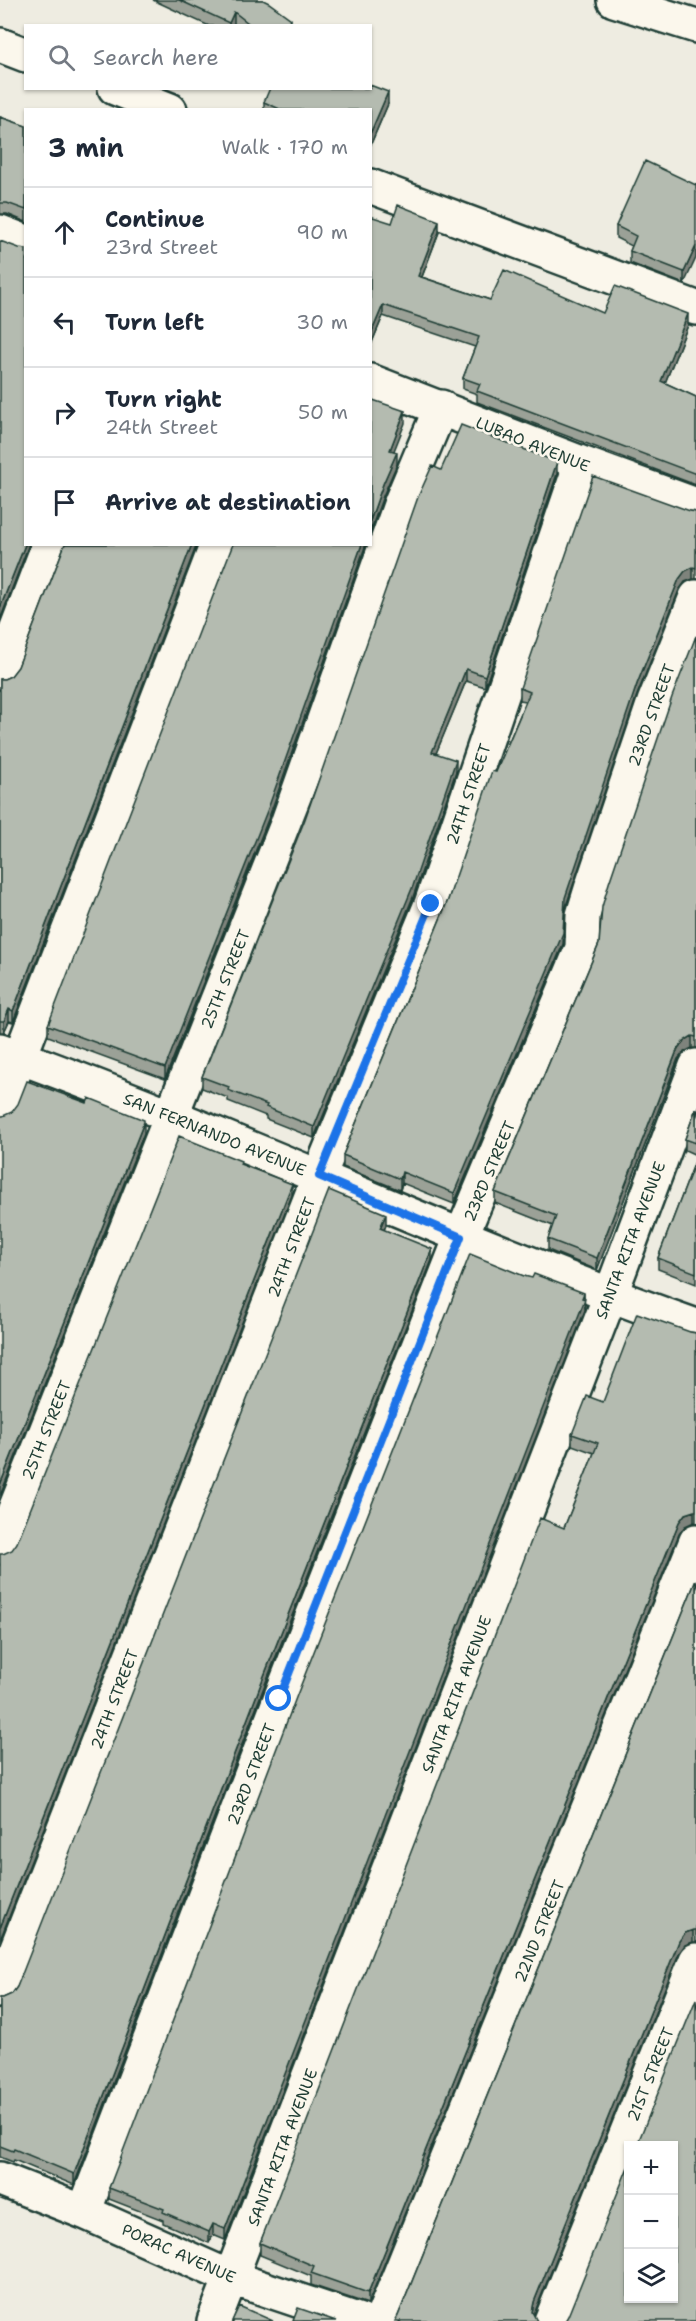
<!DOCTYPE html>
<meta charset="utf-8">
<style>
:root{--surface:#fff;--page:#f6f6f7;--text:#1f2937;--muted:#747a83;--line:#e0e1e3}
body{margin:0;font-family:"Shantell Sans",sans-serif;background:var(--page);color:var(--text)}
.controls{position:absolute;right:18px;bottom:18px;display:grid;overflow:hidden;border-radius:0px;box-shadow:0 2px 4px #0004}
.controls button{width:54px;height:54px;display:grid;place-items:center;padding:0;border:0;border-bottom:2px solid var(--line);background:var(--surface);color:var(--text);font:30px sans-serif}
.stop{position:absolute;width:18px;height:18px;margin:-14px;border:4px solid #1a73e8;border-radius:50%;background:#fff}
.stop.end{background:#1a73e8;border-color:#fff;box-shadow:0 2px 6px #0008}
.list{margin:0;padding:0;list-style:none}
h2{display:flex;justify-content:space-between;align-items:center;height:78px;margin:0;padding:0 24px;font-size:26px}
h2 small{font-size:20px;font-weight:400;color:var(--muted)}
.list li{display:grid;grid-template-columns:39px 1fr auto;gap:18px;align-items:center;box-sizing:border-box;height:90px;padding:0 24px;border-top:2px solid var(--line)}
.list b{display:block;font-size:22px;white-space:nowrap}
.list p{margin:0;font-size:20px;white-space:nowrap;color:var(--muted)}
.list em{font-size:20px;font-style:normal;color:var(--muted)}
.icon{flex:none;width:33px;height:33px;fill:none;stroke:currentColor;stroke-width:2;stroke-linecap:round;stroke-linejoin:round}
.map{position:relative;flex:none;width:696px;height:2321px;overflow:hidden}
.search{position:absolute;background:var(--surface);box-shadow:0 2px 4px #0004;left:24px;top:24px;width:348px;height:66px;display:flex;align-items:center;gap:15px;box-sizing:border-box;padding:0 21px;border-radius:0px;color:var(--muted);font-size:22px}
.panel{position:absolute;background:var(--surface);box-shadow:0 2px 4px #0004;left:24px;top:108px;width:348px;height:438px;border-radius:0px}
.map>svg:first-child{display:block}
</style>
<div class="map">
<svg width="696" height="2321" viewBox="0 0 696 2321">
<rect width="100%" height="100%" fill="#eeece1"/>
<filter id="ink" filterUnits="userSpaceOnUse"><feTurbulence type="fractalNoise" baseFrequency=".0167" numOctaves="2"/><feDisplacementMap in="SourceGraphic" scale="12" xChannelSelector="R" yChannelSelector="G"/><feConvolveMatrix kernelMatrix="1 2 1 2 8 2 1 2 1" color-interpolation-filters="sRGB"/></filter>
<g filter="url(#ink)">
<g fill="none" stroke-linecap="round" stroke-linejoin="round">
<defs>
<path id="street" d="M614 0 696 26
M0 45 26 55
M115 88 170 110
M370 186 696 308
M0 232 26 242
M370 381 581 463 696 505
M0 672 49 544
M0 1109 217 544
M0 1547 287 824 401 502 441 407
M0 1991 319 1176 431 904 581 463
M0 2179 84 2212 232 2278 360 2321
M84 2212 280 1699 461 1237 582 948 583 915 591 889 654 702 696 597
M214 2321 610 1296 696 1066
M381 2321 696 1541
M551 2321 696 1960"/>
<path id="secondary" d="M0 1050C235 1135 460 1243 696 1326"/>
</defs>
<use href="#street" stroke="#1f3d34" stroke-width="38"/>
<use href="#secondary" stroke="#1f3d34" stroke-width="38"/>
<use href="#street" stroke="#fbf7ec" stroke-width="33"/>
<use href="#secondary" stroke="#fbf7ec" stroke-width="33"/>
</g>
<path fill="#9ba197" stroke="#1f3d34" stroke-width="1.5" d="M153 0H263L291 26H236L234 24 233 26H209Z
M264 102 388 104 370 146V110H264Z
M0 117 26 126V222L7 214H0Z
M696 185 684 284 630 263V251L632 246 616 238V226Z
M392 223 439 232 422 277 490 300 688 325 665 383 696 397V485L477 402V394L463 389V378L475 347 383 316 370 347Z
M441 470 557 474 485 687 466 681 436 753 456 771 413 897 314 1138 266 1119V1116L228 1101V1098L202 1088V1077Z
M690 511 696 512V579H693L685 582 679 590 637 695 565 909 563 944 454 1204 402 1183 400 1190 343 1167V1155L448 900 496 772 526 701 520 700V688Z
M65 544H197L13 1022 9 1021 4 1032H0V679H4L11 676 18 667Z
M696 636V1048H692L684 1052 678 1059 597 1270 548 1250V1239L553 1226 495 1203V1192L599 944Z
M269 817 165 1079 48 1036V1025Z
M696 1108V1155L685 1150V1139Z
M696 1159V1284L658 1269V1258Z
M386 1225 384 1230 432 1260 262 1692 74 2185 14 2160 13 2162 0 2157V1998H3L12 1994 17 1987Z
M524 1276 584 1298 585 1310 225 2240 213 2235 209 2243 163 2223V2220L109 2199V2188Z
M690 1332 696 1333V1523L694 1522 685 1526 679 1534 368 2304 311 2285V2276L260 2255V2243L564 1528 594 1453 572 1445V1434L603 1402Z
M696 1580V1942H693L685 1945 679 1953 534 2314 398 2316Z"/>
<path fill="#7e837b" stroke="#1f3d34" stroke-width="1.5" d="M234 12V24L233 26H229V23Z
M291 19V26H286Z
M388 92V104L370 146V134Z
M439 221V232L418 287V276Z
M696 246V258L684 284V272Z
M383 305V316L370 347V336Z
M688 314V325L661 393V381Z
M405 411V423L390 461V450Z
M397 452V464L383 496 370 532V521L383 484Z
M557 462V474L485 687V676Z
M26 542V544H29L0 620V608Z
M192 544H197L13 1022V1011Z
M362 544H366L269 817 165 1079V1068Z
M693 567V579L685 582 679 590 637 695 565 909 563 944 454 1204V1193L637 684 679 579 685 571Z
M466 669V681L432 763V752Z
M456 760V771L413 897 314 1138V1127Z
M9 1009V1021L4 1032V1021Z
M692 1036V1048L684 1052 678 1059 597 1270V1258L678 1048 684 1041Z
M144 1122V1133L0 1496V1485Z
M402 1172V1183L400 1190V1179Z
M292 1184V1195L0 1940V1928Z
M386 1214V1225L380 1239V1228Z
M432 1249V1260L262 1692 74 2185V2174L262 1681Z
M584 1293 585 1310 225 2240V2229Z
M694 1511V1522L685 1526 679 1534 368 2304V2293L679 1522 685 1514Z
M693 1930V1942L685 1945 679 1953 534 2314 532 2312 534 2302 679 1941 685 1933Z
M213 2224V2235L209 2243V2232Z"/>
<path fill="#b4bbb0" stroke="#1f3d34" stroke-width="1.5" d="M179 0H263L269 3 291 19 286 26H252L234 12 229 23Z
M370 85 388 92 370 134V110H282L264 102 270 88H370Z
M0 117 26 126V210L7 203H0Z
M645 161 696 185V246L684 272 630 251 636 236 616 226Z
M398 205 439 221 418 276 490 300 504 270 603 313 615 286 688 314 661 381 696 397V474L477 391 480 384 463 378 479 337 383 305 370 336V216L392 223Z
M0 241 19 248 26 249V542L0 608Z
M370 399 405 411 390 450 397 452 383 484 370 521Z
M461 425 557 462 485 676 466 669 432 752 456 760 413 886 314 1127 266 1107 267 1105 228 1090 229 1087 202 1077 305 819 418 497 432 466 441 470Z
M593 476 690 511 696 512V568L693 567 685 571 679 579 637 684 565 898 563 933 454 1193 402 1172 400 1179 343 1155 448 900 492 771 496 772 530 692 520 688Z
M65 544H192L13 1011 9 1009 4 1021H0V679H4L11 676 18 667Z
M233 544H362L269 806 165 1068 48 1025Z
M696 636V1037L692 1036 684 1041 678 1048 597 1258 548 1239 556 1216 495 1192 599 944 602 907 609 883 672 697Z
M27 1081 87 1103 89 1098 144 1120V1122L0 1485V1116H3L12 1112 18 1104Z
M696 1108V1143L685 1139Z
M179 1136 241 1161 240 1164 292 1184 0 1928V1554H3L12 1550 17 1543Z
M696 1159V1273L658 1258Z
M329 1190 386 1214 380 1228 432 1249 262 1681 74 2174 14 2149 13 2151 0 2146V1998H3L12 1994 17 1987Z
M470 1254 524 1276 532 1278 534 1274 584 1293 582 1298 585 1299 225 2229 213 2224 209 2232 163 2212 164 2209 109 2188 297 1695Z
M637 1313 690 1332 696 1333V1511H694L685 1514 679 1522 368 2293 311 2273 314 2266 260 2243 540 1518 564 1528 598 1443 572 1434 587 1396 603 1402Z
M696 1580V1930H693L685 1933 679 1941 534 2302 532 2312 537 2321H395L398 2316Z
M696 1999V2321H565L568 2316 628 2167V2298H674V2145H637Z
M239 2306 273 2321H232Z
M298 2308 336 2321H293Z"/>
</g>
<g fill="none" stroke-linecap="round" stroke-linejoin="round" filter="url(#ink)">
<path stroke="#1a73e8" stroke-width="8" d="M279 1699 461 1237 319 1176 431 904"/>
</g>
<g text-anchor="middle" stroke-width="5" stroke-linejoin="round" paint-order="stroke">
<g font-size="16" fill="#1f3d34" stroke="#fbf7ec">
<text transform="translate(533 444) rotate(22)" y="6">LUBAO AVENUE</text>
<text transform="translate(651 715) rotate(-70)" y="6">23RD STREET</text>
<text transform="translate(468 794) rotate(-71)" y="6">24TH STREET</text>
<text transform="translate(225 979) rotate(-68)" y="6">25TH STREET</text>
<text transform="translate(215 1134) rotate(22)" y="6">SAN FERNANDO AVENUE</text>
<text transform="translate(489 1171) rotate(-67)" y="6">23RD STREET</text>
<text transform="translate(630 1240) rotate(-69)" y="6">SANTA RITA AVENUE</text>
<text transform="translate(291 1247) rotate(-69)" y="6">24TH STREET</text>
<text transform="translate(46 1430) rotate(-68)" y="6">25TH STREET</text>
<text transform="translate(456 1694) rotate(-69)" y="6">SANTA RITA AVENUE</text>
<text transform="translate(114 1699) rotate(-69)" y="6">24TH STREET</text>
<text transform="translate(251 1774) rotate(-69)" y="6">23RD STREET</text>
<text transform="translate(539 1931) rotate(-68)" y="6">22ND STREET</text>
<text transform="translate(650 2074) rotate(-68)" y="6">21ST STREET</text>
<text transform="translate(282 2147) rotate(-69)" y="6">SANTA RITA AVENUE</text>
<text transform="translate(179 2253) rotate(24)" y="6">PORAC AVENUE</text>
</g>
</g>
</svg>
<div class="controls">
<button>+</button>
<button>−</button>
<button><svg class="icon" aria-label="layers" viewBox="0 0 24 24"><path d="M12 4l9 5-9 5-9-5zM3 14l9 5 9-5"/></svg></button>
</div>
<div class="stop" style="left:279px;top:1699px"></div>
<div class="stop end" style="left:431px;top:904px"></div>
<div class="search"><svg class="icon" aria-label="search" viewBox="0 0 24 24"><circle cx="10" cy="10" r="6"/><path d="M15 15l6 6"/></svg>Search here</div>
<section class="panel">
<h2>3 min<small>Walk · 170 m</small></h2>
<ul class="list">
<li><svg class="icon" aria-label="ahead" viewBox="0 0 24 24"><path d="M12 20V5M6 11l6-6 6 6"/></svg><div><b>Continue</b><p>23rd Street</p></div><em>90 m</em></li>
<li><svg class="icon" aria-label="left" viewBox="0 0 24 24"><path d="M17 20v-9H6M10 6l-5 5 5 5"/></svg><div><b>Turn left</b></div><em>30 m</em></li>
<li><svg class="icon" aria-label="right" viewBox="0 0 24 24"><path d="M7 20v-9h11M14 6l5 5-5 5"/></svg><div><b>Turn right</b><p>24th Street</p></div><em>50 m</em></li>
<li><svg class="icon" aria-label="arrive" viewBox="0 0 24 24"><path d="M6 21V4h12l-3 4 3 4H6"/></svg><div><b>Arrive at destination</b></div></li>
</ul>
</section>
</div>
